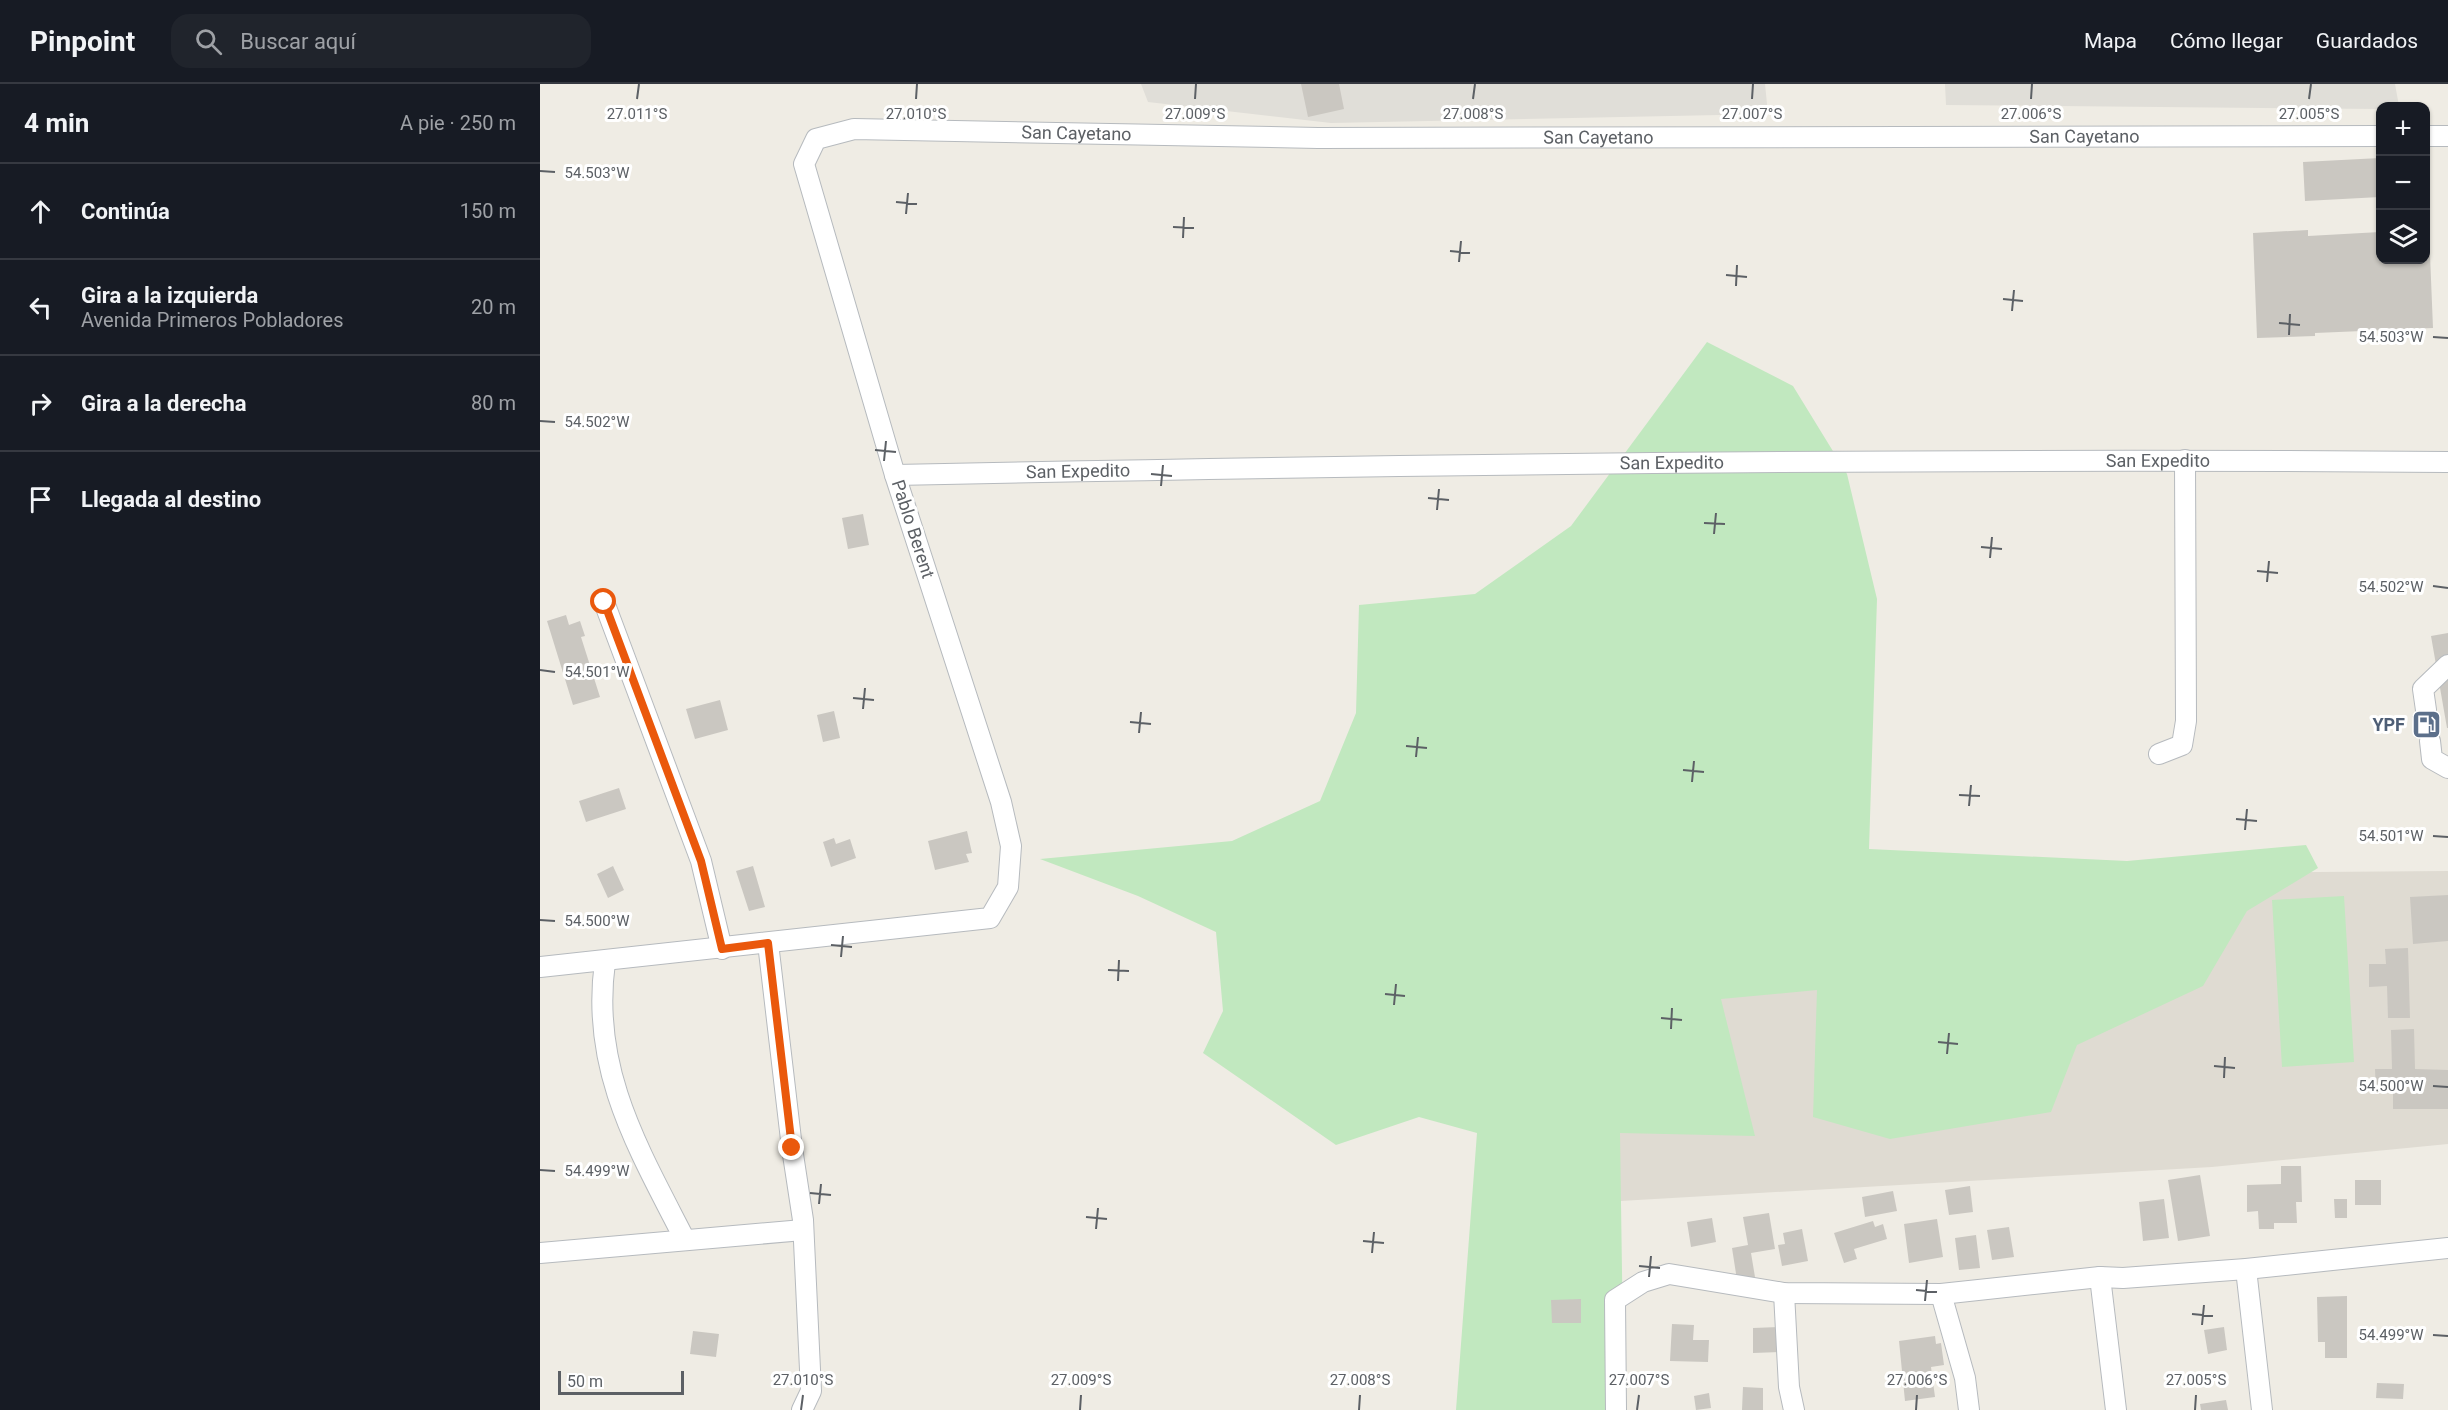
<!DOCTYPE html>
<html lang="es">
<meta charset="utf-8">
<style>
:root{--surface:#171b24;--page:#20242c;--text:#f1f3f6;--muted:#9ea1a6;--line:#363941}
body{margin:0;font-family:Roboto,sans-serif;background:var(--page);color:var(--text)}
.controls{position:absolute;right:18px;top:18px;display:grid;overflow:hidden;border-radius:12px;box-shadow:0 2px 4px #0004}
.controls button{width:54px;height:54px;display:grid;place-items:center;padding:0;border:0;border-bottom:2px solid var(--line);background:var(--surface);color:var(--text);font:30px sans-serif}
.scale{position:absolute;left:18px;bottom:15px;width:126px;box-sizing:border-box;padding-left:6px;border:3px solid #5c6065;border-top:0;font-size:16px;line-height:21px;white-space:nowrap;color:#5c6065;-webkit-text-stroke:4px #fff;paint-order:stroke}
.stop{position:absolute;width:18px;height:18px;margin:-14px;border:4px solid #ea580c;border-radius:50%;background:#fff}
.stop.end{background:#ea580c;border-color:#fff;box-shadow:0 2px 6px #0008}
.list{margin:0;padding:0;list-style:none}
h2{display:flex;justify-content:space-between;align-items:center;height:78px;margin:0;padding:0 24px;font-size:26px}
h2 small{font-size:20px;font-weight:400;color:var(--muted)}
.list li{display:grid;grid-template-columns:39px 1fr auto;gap:18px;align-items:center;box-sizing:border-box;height:96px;padding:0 24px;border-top:2px solid var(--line)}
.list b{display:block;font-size:22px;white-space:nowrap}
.list p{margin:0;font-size:20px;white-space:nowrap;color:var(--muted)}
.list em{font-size:20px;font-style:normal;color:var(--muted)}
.icon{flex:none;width:33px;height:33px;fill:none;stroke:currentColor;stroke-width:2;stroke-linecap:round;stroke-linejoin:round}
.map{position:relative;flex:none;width:1908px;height:1326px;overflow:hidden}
header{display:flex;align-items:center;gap:36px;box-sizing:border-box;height:84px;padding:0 30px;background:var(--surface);border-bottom:2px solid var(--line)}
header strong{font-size:28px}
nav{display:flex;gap:33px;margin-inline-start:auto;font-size:21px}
.search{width:420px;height:54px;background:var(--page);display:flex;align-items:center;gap:15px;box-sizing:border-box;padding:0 21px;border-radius:18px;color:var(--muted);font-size:22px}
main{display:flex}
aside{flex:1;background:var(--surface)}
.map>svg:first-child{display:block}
</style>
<header>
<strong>Pinpoint</strong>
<div class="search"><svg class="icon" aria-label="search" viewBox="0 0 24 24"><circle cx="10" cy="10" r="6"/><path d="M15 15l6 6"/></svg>Buscar aquí</div>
<nav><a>Mapa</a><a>Cómo llegar</a><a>Guardados</a></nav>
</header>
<main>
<aside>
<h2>4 min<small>A pie · 250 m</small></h2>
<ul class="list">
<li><svg class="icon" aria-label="ahead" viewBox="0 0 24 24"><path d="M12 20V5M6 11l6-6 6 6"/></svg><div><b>Continúa</b></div><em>150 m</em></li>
<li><svg class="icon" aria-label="left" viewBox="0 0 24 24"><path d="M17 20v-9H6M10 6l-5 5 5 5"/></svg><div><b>Gira a la izquierda</b><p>Avenida Primeros Pobladores</p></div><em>20 m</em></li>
<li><svg class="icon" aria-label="right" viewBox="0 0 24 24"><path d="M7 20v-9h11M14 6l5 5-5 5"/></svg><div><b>Gira a la derecha</b></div><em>80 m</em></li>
<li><svg class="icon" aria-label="arrive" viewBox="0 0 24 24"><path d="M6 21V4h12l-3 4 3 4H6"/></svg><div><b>Llegada al destino</b></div></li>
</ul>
</aside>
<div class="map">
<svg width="1908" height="1326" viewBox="0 0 1908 1326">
<rect width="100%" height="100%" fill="#efece4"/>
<path fill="#e0ded8" d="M601 0H1225L1228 30 791 39 608 18Z
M1405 0H1855L1859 22H1840V25L1406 21Z"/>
<path fill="#dfdbd2" d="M1908 787V1060L1672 1083 1063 1118 1062 794Z"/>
<path fill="#c1e8bf" d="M1167 258 1253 302 1307 390 1337 515 1329 765 1587 777 1766 761 1778 784 1707 827 1663 902 1537 961 1511 1028 1350 1055 1273 1033 1277 906 1181 915 1215 1052 1080 1049 1084 1326H916L937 1049 879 1033 796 1061 663 969 683 927 676 848 598 812 500 775 692 757 780 717 816 629 819 521 935 510 1031 442Z
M1804 812 1814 978 1742 983 1732 816Z"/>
<path fill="#cac7c1" d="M761 0H799L804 25 768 33Z
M1840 74V113L1765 117 1763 78Z
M1768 146V152L1840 148V176H1886V146H1889L1893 244 1775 249V252L1717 254 1713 149Z
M323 430 329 461 308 465 302 434Z
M26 531 29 541 40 537 45 552 41 553 60 613 33 621 7 537Z
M1908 549V644H1907L1891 552Z
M180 616 188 646 155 655 146 625Z
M294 627 300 654 283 658 277 631Z
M1895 629 1898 651 1875 654 1872 632Z
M79 704 86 725 46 738 39 717Z
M427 747 432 769 426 770 429 778 395 786 388 757Z
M294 754 296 760 310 755 316 774 291 783 283 758Z
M73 782 84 806 68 814 57 790Z
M213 782 225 823 209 827 196 787Z
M1908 811V857L1873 860 1870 813Z
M1868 864 1870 934H1848L1847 902 1829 903V880H1846L1845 865Z
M1874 945 1875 985 1908 986V1025H1853V1009H1836L1835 985H1852L1851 946Z
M1741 1082H1761L1762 1118H1756L1757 1139H1734V1145H1719L1718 1127 1707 1128V1101L1741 1100Z
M1660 1091 1670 1152 1638 1157 1628 1096Z
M1815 1096H1841V1121H1815Z
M1430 1102 1433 1128 1409 1131 1405 1106Z
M1353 1107 1357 1127 1325 1133 1322 1113Z
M1624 1115 1629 1154 1603 1157 1599 1118Z
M1794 1115H1807V1134H1795Z
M1229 1129 1235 1165 1211 1169 1215 1193 1197 1196 1192 1164 1208 1161 1203 1133Z
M1172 1134 1176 1158 1151 1163 1147 1138Z
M1397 1135 1403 1173 1369 1179 1364 1140Z
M1333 1137 1335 1143 1343 1140 1347 1155 1314 1165 1317 1175 1304 1179 1294 1149Z
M1469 1143 1474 1173 1452 1176 1447 1146Z
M1262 1145 1268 1177 1242 1182 1238 1161 1245 1160 1243 1149Z
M1436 1151 1440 1184 1419 1186 1415 1154Z
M1807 1212V1274H1785V1258H1778L1777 1213Z
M1041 1215V1239H1012L1011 1216Z
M1132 1240 1154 1241 1153 1256H1169L1168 1278 1130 1277Z
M1239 1243 1240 1268 1213 1269V1244Z
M1684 1243 1687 1266 1668 1270 1664 1246Z
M153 1247 179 1250 176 1273 150 1270Z
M1395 1252 1396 1260 1401 1259 1404 1281 1391 1283 1395 1313 1365 1317 1359 1257Z
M1837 1299 1864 1300 1863 1315 1836 1314Z
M1203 1303 1223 1304V1326H1202Z
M1169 1309 1171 1324 1156 1326 1154 1312Z
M1686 1316 1688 1326H1661L1660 1320Z"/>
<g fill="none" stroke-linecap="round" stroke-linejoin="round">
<path stroke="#cac9c4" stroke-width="20" stroke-dasharray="20 10" stroke-linecap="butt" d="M1886 626 1890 657"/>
<defs>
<g id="minor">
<path d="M1886 52H1908"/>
<path id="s1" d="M355 391C873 380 1390 374 1908 378"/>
<path d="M64 518 161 777 182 865"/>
<path d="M1886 626 1883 605 1908 581"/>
<path d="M1890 657 1892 675 1908 684"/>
<path d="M1619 670 1642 661 1646 637 1645 376"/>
<path d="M228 859 252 1064 263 1136 271 1307 262 1326"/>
<path d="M65 878C50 985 98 1064 145 1156"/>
<path id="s2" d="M0 883 450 834 468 803 471 762 461 718 355 391 264 80 276 55 314 45 778 54 1840 52"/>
<path d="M0 1169 263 1146"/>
<path d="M1706 1185 1722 1326"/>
<path d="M1560 1193 1576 1326"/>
<path d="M1244 1209 1249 1303 1254 1326"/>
<path d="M1401 1210 1425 1294 1429 1326"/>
<path d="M1076 1326 1075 1216 1103 1198 1129 1190 1244 1209 1401 1210 1560 1193 1583 1194 1706 1185 1908 1164"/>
</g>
</defs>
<use href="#minor" stroke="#b6babe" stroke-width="22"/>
<use href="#minor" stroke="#fff" stroke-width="20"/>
</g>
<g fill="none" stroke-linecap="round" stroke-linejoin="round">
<path stroke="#ea580c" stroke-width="8" d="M64 518 161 777 182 865 228 859 252 1064"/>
</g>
<path fill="none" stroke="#5c6065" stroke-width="2" d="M97 15 99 0M376 15 377 0M655 15 656 0M933 15 935 0M1212 15 1213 0M1491 15 1492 0M1769 15 1771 0M0 87 15 88M356 118 377 120M366 130 368 109M633 143 654 144M643 154 644 133M910 167 930 169M919 178 921 157M1186 191 1207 193M1196 202 1197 181M1463 215 1483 217M1472 227 1474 206M1739 239 1760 241M1749 251 1750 230M1893 253 1908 254M0 337 15 338M335 366 356 368M344 377 346 357M611 390 632 392M621 402 623 381M888 414 909 416M897 426 899 405M1164 439 1185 440M1174 450 1176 429M1441 463 1462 465M1450 474 1452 453M1717 487 1738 489M1727 498 1729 477M1893 502 1908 504M0 586 15 588M313 614 334 616M323 625 325 604M590 638 611 640M599 649 601 628M866 662 887 664M876 673 878 653M1143 686 1164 688M1152 698 1154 677M1419 711 1440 712M1429 722 1431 701M1696 735 1717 737M1705 746 1707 725M1893 752 1908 753M0 836 15 837M291 861 312 863M301 873 303 852M568 886 589 887M578 897 579 876M845 910 865 912M854 921 856 900M1121 934 1142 936M1131 945 1132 924M1398 958 1418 960M1407 970 1409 949M1674 982 1695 984M1684 994 1685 973M1893 1002 1908 1003M0 1086 15 1087M270 1109 291 1111M279 1120 281 1100M546 1133 567 1135M556 1145 558 1124M823 1157 844 1159M832 1169 834 1148M1099 1182 1120 1184M1109 1193 1111 1172M1376 1206 1397 1208M1385 1217 1387 1196M1652 1230 1673 1232M1662 1241 1664 1221M1893 1251 1908 1252M261 1326 263 1311M540 1326 541 1311M819 1326 820 1311M1097 1326 1099 1311M1376 1326 1377 1311M1655 1326 1656 1311"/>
<defs>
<symbol id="fuel-square" viewBox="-11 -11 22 22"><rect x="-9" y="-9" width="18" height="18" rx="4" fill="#5c6f8a" stroke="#fff"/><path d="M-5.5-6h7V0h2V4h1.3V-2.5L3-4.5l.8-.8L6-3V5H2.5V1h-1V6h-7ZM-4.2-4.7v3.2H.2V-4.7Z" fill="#fff"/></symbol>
</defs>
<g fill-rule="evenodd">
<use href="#fuel-square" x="1870" y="624" width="33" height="33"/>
</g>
<g text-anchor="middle" stroke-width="6" stroke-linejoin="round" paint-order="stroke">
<g font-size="18" fill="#5c6065" stroke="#fff">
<text dy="6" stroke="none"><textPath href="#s2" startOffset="1532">San Cayetano</textPath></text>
<text dy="6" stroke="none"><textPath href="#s2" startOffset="2054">San Cayetano</textPath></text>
<text dy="6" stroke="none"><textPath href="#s2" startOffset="2540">San Cayetano</textPath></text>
<text dy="6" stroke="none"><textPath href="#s1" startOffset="1263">San Expedito</textPath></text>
<text dy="6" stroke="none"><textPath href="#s1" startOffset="777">San Expedito</textPath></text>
<text dy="6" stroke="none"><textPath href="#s1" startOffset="183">San Expedito</textPath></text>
<text transform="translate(373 445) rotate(72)" y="6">Pablo Berent</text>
</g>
<g font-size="18" font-weight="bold" fill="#4e5e75" stroke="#fff" text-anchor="end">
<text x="1865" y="647">YPF</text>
</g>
</g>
<g font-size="15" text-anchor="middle" fill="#5c6065" stroke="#fff" stroke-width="6" stroke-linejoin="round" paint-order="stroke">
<text x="97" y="35">27.011°S</text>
<text x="376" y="35">27.010°S</text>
<text x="655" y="35">27.009°S</text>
<text x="933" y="35">27.008°S</text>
<text x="1212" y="35">27.007°S</text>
<text x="1491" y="35">27.006°S</text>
<text x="1769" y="35">27.005°S</text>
<text x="57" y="94">54.503°W</text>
<text x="1851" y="258">54.503°W</text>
<text x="57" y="343">54.502°W</text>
<text x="1851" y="508">54.502°W</text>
<text x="57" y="593">54.501°W</text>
<text x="1851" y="757">54.501°W</text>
<text x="57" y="842">54.500°W</text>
<text x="1851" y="1007">54.500°W</text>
<text x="57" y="1092">54.499°W</text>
<text x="1851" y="1256">54.499°W</text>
<text x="263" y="1301">27.010°S</text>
<text x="541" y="1301">27.009°S</text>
<text x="820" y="1301">27.008°S</text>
<text x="1099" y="1301">27.007°S</text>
<text x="1377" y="1301">27.006°S</text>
<text x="1656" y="1301">27.005°S</text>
</g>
</svg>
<div class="controls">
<button>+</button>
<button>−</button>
<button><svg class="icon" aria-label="layers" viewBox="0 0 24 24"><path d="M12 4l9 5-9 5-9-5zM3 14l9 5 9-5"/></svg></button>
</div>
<div class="scale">50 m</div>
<div class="stop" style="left:64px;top:518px"></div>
<div class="stop end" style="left:252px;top:1064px"></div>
</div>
</main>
